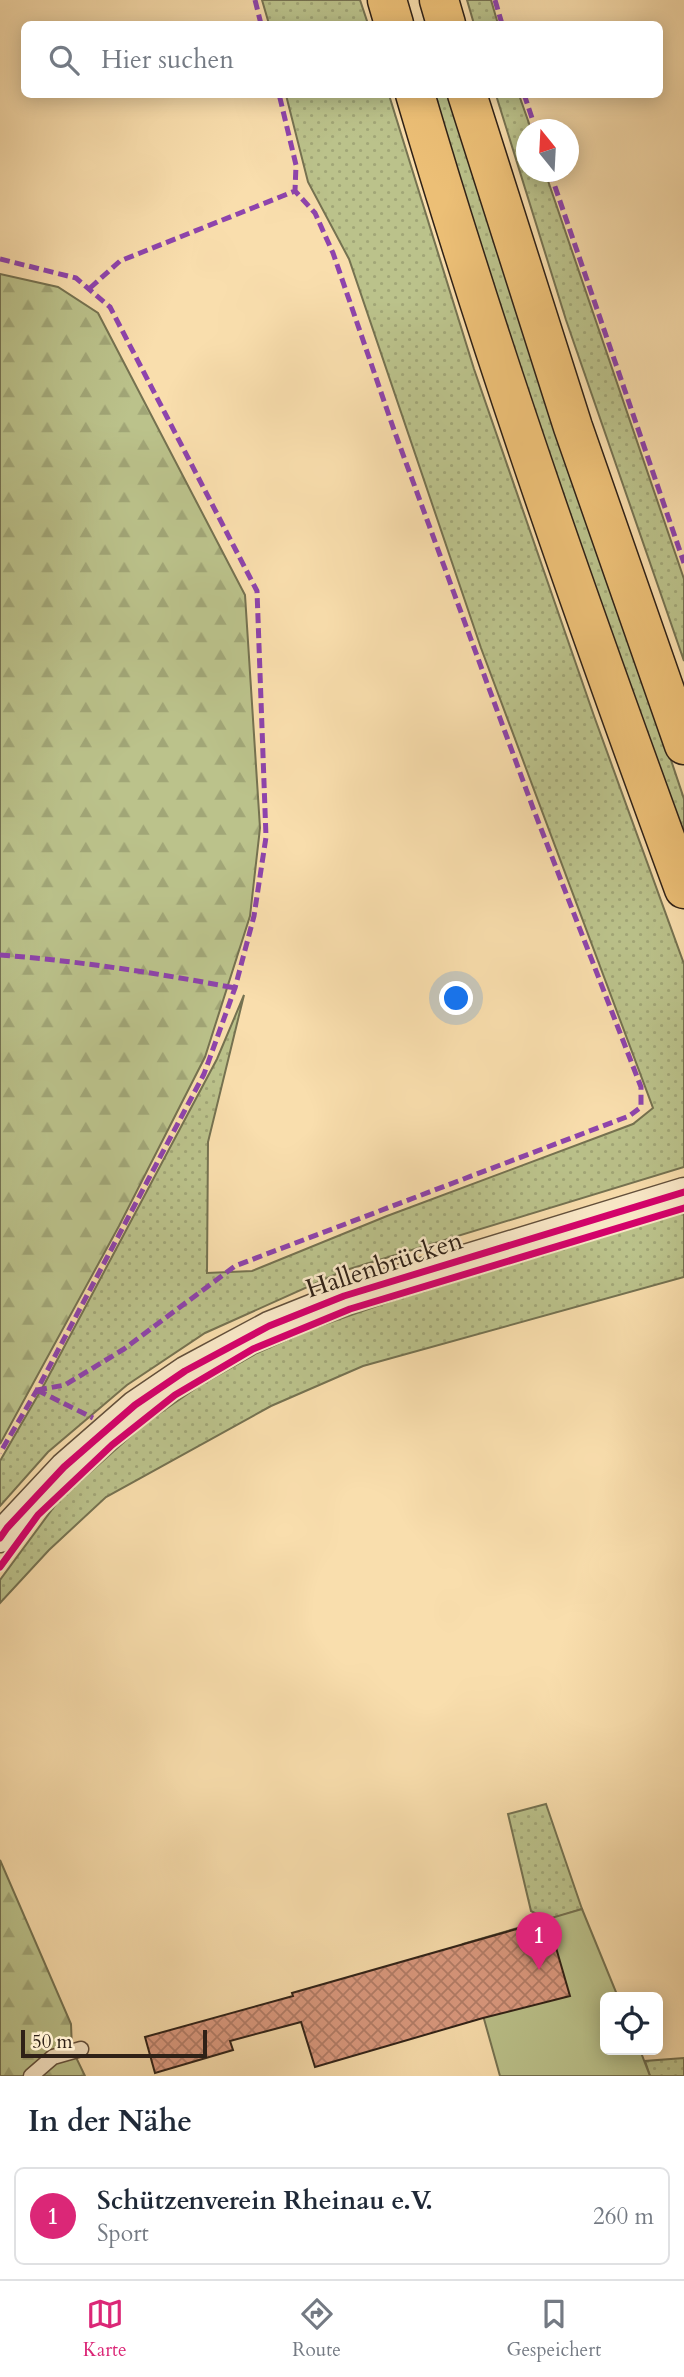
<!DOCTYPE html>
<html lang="de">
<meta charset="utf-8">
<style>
:root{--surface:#fff;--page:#f2f2f3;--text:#1f2937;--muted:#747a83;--line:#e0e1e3;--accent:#db2777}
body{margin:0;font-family:Cardo,serif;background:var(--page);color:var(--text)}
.controls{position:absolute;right:21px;bottom:21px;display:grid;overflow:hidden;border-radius:10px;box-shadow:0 4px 18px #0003}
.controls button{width:63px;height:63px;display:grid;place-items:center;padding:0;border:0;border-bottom:2px solid var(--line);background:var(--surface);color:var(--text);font:35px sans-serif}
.compass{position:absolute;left:516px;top:119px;width:63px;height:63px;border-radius:50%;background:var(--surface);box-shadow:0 4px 18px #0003;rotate:342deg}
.scale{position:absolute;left:21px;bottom:18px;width:186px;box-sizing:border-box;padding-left:7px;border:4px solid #2f2117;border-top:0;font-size:19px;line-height:24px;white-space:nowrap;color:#2f2117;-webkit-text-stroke:5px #fbeaca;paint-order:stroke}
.you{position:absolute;left:457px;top:999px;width:24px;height:24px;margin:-18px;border:5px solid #fff;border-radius:50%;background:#1a73e8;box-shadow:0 0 0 10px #1a73e833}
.badge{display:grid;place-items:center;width:46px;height:46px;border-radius:50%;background:var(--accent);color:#fff;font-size:23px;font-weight:700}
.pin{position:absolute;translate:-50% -58px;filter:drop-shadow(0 2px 4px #0008)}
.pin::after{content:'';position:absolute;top:37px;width:24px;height:21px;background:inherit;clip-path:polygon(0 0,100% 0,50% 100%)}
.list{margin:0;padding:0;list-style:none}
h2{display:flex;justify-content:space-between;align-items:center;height:91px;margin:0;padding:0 28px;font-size:30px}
h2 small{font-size:23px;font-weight:400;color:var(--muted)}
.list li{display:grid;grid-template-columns:46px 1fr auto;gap:21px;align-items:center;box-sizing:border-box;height:98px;margin:0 14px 14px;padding:0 14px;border:2px solid var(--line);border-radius:10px}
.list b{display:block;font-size:26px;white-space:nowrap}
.list p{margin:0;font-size:23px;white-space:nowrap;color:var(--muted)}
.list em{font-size:23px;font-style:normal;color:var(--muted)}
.icon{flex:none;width:38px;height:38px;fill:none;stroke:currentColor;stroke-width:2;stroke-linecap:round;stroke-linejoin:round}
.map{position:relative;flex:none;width:684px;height:2076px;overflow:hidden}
.search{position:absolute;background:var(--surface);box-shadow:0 4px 18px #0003;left:21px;right:21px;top:21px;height:77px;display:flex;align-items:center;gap:18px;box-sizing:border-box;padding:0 24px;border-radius:10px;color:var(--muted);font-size:26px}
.sheet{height:203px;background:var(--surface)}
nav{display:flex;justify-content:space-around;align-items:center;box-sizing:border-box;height:98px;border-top:2px solid var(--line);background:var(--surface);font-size:19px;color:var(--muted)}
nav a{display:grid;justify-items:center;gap:4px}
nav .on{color:var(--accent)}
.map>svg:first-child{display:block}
</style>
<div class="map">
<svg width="684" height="2076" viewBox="0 0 684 2076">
<defs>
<pattern id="grass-dots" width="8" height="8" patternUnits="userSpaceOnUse" patternTransform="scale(1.75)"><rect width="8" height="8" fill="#bbc28b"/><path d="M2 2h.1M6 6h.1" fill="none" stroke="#a1a677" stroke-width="1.8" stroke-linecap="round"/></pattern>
<pattern id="forest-firs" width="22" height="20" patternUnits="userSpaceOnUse" patternTransform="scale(1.75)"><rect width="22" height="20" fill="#bbc28b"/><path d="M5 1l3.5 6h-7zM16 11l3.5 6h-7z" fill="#a1a677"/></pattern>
<pattern id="building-cross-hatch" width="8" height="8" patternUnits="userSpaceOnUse" patternTransform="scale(1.75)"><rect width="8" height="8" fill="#dc9a80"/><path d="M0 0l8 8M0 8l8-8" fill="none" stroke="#b37d68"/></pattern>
</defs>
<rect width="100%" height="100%" fill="#f9dead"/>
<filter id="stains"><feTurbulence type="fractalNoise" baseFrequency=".00286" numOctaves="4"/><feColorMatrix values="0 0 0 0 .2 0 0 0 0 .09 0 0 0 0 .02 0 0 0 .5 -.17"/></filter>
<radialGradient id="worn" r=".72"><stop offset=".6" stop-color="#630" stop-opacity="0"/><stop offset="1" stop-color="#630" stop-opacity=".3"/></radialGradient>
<path fill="url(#grass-dots)" stroke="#757251" stroke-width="2" d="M262 0H360L368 24H269Z
M467 0H491L498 24H474Z
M286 95H389L474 369 594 716 684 964V1167L343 1271 205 1333 127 1385 48 1452 0 1506V1461L45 1383 217 1059 244 995 208 1142 207 1273 252 1271 387 1216 633 1124 653 1108 481 648 349 259 308 182Z
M434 95H449L684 799V840C594 593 510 345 434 95Z
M496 95H519L531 129 526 130V172H545L684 579V661L566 320Z
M684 1212V1277L363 1366 271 1406 106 1497 49 1550 0 1603V1580L59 1500 144 1424 199 1386 257 1353 311 1329 394 1300Z
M546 1804 582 1909 548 1920 531 1911 508 1814Z
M684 2058V2076H650L645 2061Z"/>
<path fill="url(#forest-firs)" stroke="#757251" stroke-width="2" d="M0 274 58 287 98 313 245 595 260 828 250 916 205 1057 119 1226 0 1444Z
M0 1860 71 2024 72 2049 85 2076H0Z"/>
<path fill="#bbc28b" stroke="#757251" stroke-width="2" d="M582 1909 618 1997H605V2050H640L650 2076H500L463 1944Z"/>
<path fill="url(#building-cross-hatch)" stroke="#2f2117" stroke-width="2" d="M548 1920 570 1996 483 2018 315 2067 301 2022 230 2041 233 2050 155 2073 145 2037 293 1996 292 1993Z"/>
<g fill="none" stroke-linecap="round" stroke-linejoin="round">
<defs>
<path id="lane" d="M31 2076 53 2057 81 2049"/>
<path id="street" d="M0 1538 7 1528 64 1467 135 1405 185 1371 269 1326 344 1296 684 1192"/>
<path id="highway" d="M387 0 394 24
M439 0 446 24
M415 94C494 363 588 627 684 889
M467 94 573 427 684 745"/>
</defs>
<use href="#lane" stroke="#62503c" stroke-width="17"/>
<use href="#street" stroke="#62503c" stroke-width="31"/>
<use href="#highway" stroke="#2f2117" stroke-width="41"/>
<use href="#lane" stroke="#fbeaca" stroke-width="14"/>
<use href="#street" stroke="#fbeaca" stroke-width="28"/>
<use href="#highway" stroke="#ecbf76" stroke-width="38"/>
<path stroke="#8e44ad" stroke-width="5" stroke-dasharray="10 5" stroke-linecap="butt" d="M255 0 261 24
M495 0 502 24
M524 94 536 130
M550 172 684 563
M0 259 76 278 110 307 257 591 266 837 254 916 235 988 204 1074 37 1390 0 1453
M90 288 120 261 295 191 296 165 279 94
M0 955C79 961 157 973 235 988
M37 1390 65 1385 124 1349 235 1266 629 1116 641 1107V1087L533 808 394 430 333 253 315 213 295 191
M37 1390 93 1418"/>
<defs>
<path id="cycleway" d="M0 1538 7 1528 64 1467 135 1405 185 1371 269 1326 344 1296 684 1192
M0 1567 38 1515 112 1445 175 1395 253 1349 350 1309 684 1208"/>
</defs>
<use href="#cycleway" stroke="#fbeaca" stroke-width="11"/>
<use href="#cycleway" stroke="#d6006c" stroke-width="7"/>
</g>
<g text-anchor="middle" stroke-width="5" stroke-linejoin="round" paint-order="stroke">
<g font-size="26" fill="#2f2117" stroke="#fbeaca">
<text transform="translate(384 1264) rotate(-18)" y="9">Hallenbrücken</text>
</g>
</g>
<rect width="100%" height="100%" filter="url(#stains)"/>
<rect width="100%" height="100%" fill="url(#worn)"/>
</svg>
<div class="controls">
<button><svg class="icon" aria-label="locate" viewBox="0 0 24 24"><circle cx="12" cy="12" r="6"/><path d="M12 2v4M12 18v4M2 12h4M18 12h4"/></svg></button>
</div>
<svg class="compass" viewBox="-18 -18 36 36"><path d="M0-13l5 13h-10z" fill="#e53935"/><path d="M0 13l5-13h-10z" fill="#747a83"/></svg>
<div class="scale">50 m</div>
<div class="you"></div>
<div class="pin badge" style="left:539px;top:1970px">1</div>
<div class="search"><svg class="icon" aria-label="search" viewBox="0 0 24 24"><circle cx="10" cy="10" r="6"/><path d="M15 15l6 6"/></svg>Hier suchen</div>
</div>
<section class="sheet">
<h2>In der Nähe<small></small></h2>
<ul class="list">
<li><span class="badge">1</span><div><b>Schützenverein Rheinau e.V.</b><p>Sport</p></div><em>260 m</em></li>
</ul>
</section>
<nav>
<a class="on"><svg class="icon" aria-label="map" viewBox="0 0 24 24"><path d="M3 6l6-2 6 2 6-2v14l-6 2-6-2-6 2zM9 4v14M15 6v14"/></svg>Karte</a>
<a><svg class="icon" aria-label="directions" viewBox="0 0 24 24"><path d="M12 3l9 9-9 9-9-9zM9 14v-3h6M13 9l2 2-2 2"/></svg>Route</a>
<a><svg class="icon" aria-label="saved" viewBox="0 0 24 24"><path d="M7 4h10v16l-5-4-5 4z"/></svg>Gespeichert</a>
</nav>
